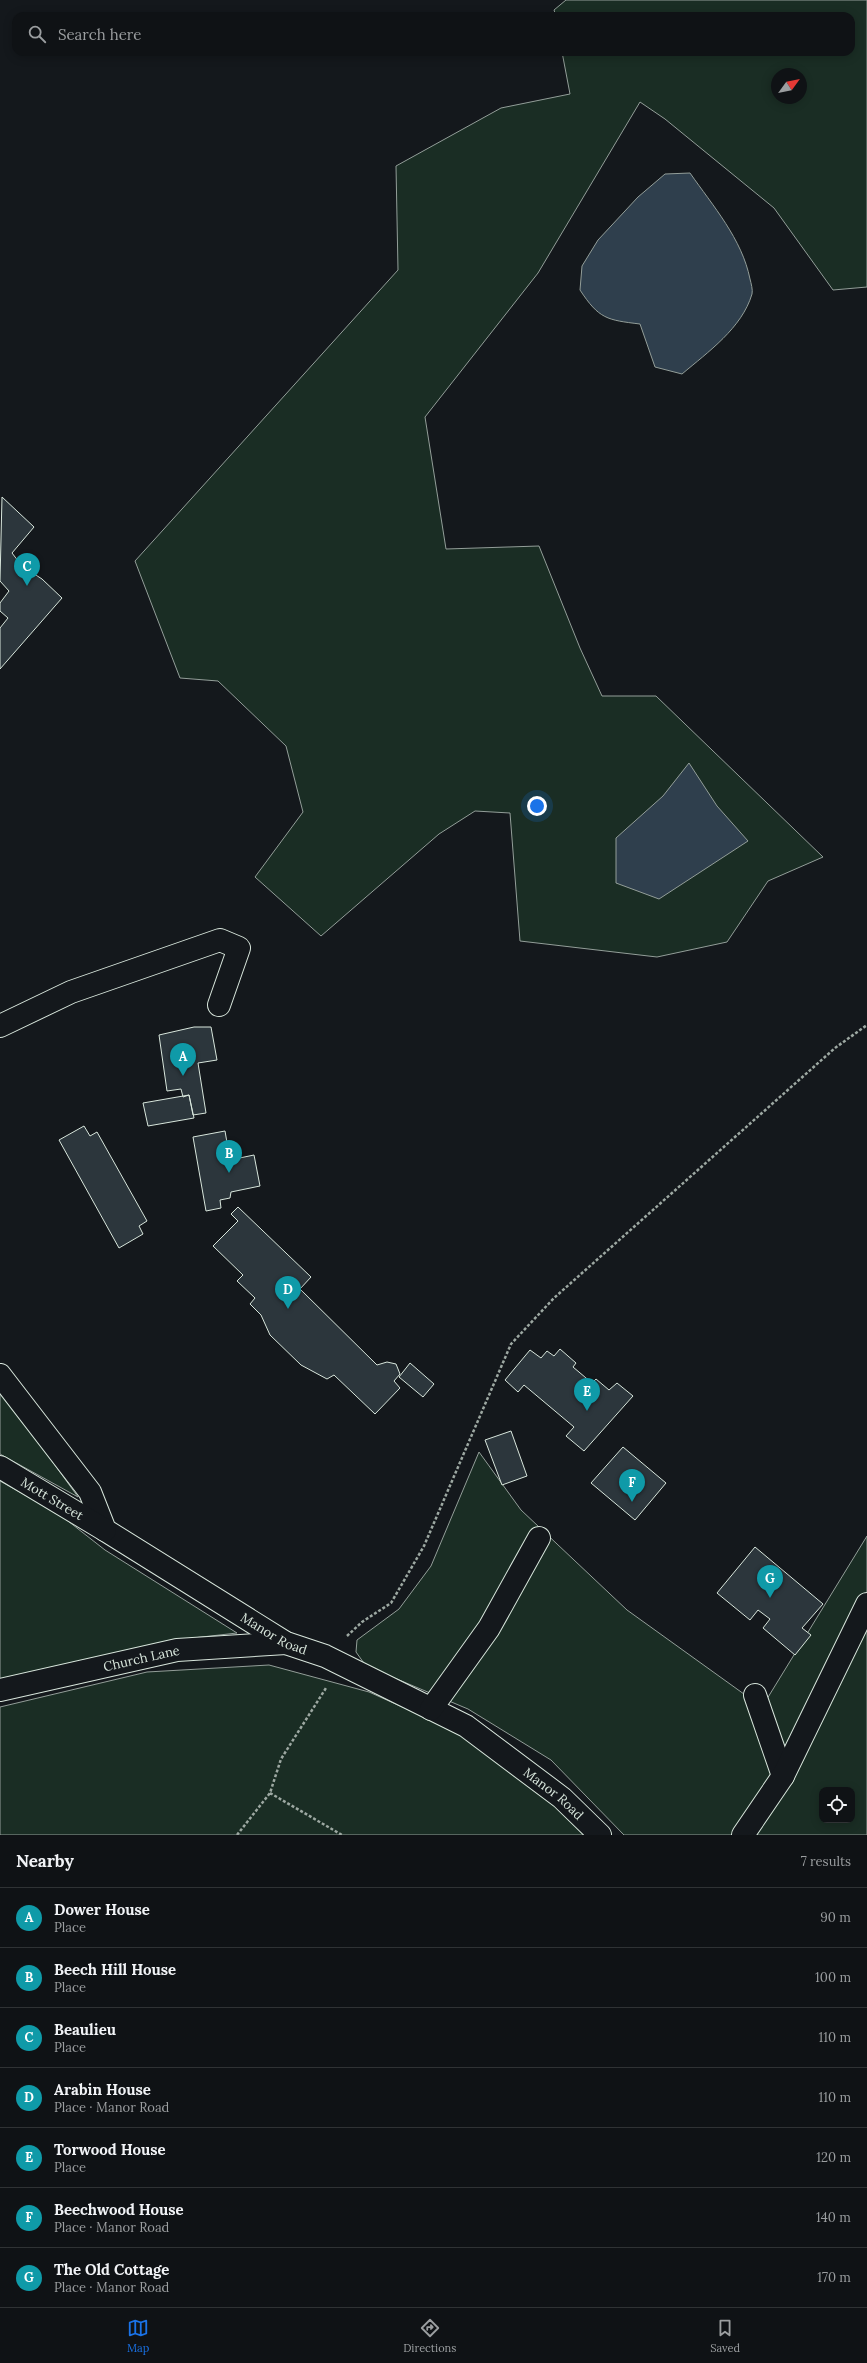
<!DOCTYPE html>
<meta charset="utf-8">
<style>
:root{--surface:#0f1215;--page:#181b1e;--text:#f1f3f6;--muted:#9b9ea0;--line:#2f3234;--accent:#1a73e8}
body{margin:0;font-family:Lora,serif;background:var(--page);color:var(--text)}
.controls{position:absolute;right:12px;bottom:12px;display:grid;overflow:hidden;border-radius:8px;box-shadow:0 2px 10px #0003}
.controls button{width:36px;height:36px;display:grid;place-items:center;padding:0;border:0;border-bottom:1px solid var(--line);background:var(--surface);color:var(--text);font:20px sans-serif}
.compass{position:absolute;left:771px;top:68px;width:36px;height:36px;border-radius:50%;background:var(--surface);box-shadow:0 2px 10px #0003;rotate:57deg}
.you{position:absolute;left:537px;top:806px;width:14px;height:14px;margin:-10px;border:3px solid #fff;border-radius:50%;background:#1a73e8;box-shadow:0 0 0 6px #1a73e833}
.badge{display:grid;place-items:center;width:26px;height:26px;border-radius:50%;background:var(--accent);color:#fff;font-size:13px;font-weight:700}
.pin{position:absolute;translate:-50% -33px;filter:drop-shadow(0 1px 2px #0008)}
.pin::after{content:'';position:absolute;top:21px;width:14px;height:12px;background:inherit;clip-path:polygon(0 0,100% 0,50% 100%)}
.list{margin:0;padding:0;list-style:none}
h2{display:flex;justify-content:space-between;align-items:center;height:52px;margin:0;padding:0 16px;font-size:17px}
h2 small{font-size:13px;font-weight:400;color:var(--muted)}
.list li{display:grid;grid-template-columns:26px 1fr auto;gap:12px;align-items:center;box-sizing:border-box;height:60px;padding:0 16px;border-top:1px solid var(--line)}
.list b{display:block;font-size:15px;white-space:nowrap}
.list p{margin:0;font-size:13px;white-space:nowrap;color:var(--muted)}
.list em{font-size:13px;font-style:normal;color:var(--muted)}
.icon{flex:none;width:22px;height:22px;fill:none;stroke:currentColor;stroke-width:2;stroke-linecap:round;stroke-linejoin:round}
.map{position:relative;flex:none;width:867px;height:1835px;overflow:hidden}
.search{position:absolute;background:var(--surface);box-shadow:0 2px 10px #0003;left:12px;right:12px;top:12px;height:44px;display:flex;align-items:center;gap:10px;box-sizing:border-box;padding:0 14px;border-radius:12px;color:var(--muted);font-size:15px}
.sheet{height:472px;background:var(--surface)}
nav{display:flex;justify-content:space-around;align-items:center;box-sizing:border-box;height:56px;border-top:1px solid var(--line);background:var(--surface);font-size:11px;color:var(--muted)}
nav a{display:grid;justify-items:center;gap:2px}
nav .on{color:var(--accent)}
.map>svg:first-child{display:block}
</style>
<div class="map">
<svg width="867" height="1835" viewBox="0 0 867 1835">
<rect width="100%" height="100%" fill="#14181c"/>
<path fill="#1a2d24" stroke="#939e99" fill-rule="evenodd" d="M566 0H867V287L833 290 774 208 665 119 640 102 538 273 425 417 446 549 539 546 580 648 602 696H656L823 857 768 881 727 942 657 957 520 941 510 813 475 811 439 834 321 936 255 877 303 812 286 746 218 681 180 678 135 561 398 270 396 166 501 108 570 94 562 52H851V16H556L554 10ZM777 74H801V98H777Z
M0 1389 78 1497 0 1454Z
M479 1452 521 1510 627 1610 762 1707 867 1536V1835H624L551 1760 468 1709 366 1666 356 1652 357 1640 399 1609 431 1566ZM822 1790H852V1820H822Z
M0 1481 59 1514 105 1550 237 1633 184 1639 0 1679Z
M269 1665 369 1692 498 1750 593 1835H0V1707L147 1672Z"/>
<path fill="#2f3f4d" stroke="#939e99" d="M690 173C713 206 742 239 750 279 751 283 753 290 752 294 742 328 708 352 682 374L655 367 640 324C607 320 599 319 580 290L582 266 598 240 638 197 665 174Z
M689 763 717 806 748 841 659 899 616 883V838L663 796Z"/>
<path fill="#2c363c" stroke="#d8e6dc" d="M2 497 34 527 12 553 22 566 42 579 62 598 0 669V628L8 618 0 611V603L9 591 0 581Z
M194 1027H211L217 1060 198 1063 206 1113 193 1115 189 1095 183 1097 181 1089 167 1091 159 1035Z
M189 1095 194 1118 148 1126 143 1103Z
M84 1126 90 1136 97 1132 147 1221 139 1226 143 1234 119 1248 59 1140Z
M225 1131 230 1160 254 1155 260 1186 231 1192 230 1198 220 1200 221 1208 206 1211 193 1137Z
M238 1207 311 1277 300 1289 377 1365 387 1362 396 1364 400 1374 394 1381 400 1388 375 1414 334 1375 327 1379 301 1365 270 1335 261 1315 250 1304 255 1298 237 1281 243 1275 213 1246 238 1221 231 1214Z
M560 1349 576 1363 573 1367 592 1383 596 1379 609 1390 617 1383 633 1396 584 1451 566 1436 574 1427 524 1385 518 1392 505 1380 530 1350 541 1358 547 1351 554 1356Z
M410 1363 434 1384 423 1397 399 1377Z
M511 1431 527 1476 502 1485 485 1440Z
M623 1447 666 1483 635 1520 591 1483Z
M755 1547 823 1604 802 1628 811 1635 795 1655 763 1628 770 1619 758 1610 750 1620 717 1593Z"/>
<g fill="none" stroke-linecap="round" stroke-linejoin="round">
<defs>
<g id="minor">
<path d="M0 1026 71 992 220 940 239 948 219 1005"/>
<path id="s1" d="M0 1375 90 1492 105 1530 286 1643 325 1656 466 1726 562 1798 600 1835"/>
<path id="s2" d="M0 1467 105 1530"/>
<path id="s3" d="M0 1690 177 1650 286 1643"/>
<path d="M755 1695 783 1776"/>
<path d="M431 1709 489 1628 539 1538"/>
<path d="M743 1835 783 1776 867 1604"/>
</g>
</defs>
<use href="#minor" stroke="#d8e6dc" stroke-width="24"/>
<path stroke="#9da8a2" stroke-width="2.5" stroke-dasharray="3 2" stroke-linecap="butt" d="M347 1636 362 1622 391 1603 424 1546 511 1344 554 1298 835 1048 867 1025
M270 1793 342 1835
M237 1835 270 1793 281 1759 326 1688"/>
<use href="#minor" stroke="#14181c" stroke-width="22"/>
</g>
<g text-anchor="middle" stroke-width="3" stroke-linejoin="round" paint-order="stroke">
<g font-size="13" fill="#d8e6dc" stroke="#14181c">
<text dy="5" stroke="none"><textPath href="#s2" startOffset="61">Mott Street</textPath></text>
<text dy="5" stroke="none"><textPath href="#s1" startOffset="387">Manor Road</textPath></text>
<text dy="5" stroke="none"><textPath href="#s3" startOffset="145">Church Lane</textPath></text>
<text dy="5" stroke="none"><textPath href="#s1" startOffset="711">Manor Road</textPath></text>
</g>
</g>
</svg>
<div class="controls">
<button><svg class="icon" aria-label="locate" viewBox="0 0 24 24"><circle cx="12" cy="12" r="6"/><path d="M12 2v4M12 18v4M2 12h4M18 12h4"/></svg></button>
</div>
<svg class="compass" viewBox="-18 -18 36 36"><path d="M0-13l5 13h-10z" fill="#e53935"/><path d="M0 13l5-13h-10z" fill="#9b9ea0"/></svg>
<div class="you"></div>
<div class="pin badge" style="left:183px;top:1076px;background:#0f9aa8">A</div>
<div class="pin badge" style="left:229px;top:1173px;background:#0f9aa8">B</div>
<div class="pin badge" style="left:27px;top:586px;background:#0f9aa8">C</div>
<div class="pin badge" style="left:288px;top:1309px;background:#0f9aa8">D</div>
<div class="pin badge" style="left:587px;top:1411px;background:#0f9aa8">E</div>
<div class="pin badge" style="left:632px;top:1502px;background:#0f9aa8">F</div>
<div class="pin badge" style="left:770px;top:1598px;background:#0f9aa8">G</div>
<div class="search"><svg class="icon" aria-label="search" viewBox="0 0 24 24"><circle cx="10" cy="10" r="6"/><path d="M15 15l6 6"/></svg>Search here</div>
</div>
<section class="sheet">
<h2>Nearby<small>7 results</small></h2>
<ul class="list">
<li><span class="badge" style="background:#0f9aa8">A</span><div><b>Dower House</b><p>Place</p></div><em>90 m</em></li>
<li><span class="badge" style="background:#0f9aa8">B</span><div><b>Beech Hill House</b><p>Place</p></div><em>100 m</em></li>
<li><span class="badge" style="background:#0f9aa8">C</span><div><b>Beaulieu</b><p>Place</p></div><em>110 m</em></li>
<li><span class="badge" style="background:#0f9aa8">D</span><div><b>Arabin House</b><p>Place · Manor Road</p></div><em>110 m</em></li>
<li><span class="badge" style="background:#0f9aa8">E</span><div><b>Torwood House</b><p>Place</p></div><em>120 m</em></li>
<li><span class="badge" style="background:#0f9aa8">F</span><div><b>Beechwood House</b><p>Place · Manor Road</p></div><em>140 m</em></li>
<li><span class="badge" style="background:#0f9aa8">G</span><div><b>The Old Cottage</b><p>Place · Manor Road</p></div><em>170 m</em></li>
</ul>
</section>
<nav>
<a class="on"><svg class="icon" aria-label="map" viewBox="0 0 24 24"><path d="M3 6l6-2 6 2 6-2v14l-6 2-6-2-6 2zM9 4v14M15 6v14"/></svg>Map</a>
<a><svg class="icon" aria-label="directions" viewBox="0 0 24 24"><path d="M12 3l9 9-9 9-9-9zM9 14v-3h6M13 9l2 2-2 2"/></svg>Directions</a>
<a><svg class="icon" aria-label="saved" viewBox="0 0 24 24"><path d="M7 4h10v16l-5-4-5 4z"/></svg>Saved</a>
</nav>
